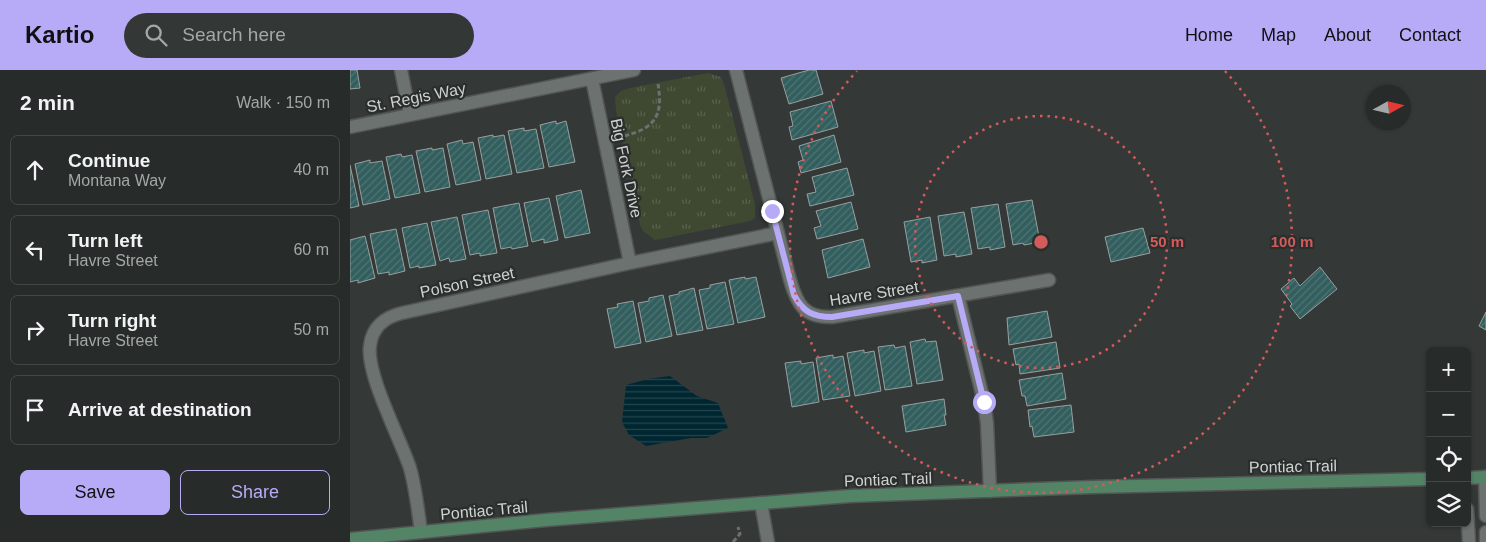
<!DOCTYPE html>
<meta charset="utf-8">
<style>
:root{--surface:#272b29;--page:#333735;--text:#f1f3f6;--muted:#a4a7a8;--line:#434746;--accent:#b7abf8}
body{margin:0;font-family:Helvetica,sans-serif;background:var(--page);color:var(--text)}
.controls{position:absolute;right:15px;bottom:15px;display:grid;overflow:hidden;border-radius:8px;box-shadow:0 1px 4px #0004}
.controls button{width:45px;height:45px;display:grid;place-items:center;padding:0;border:0;border-bottom:1px solid var(--line);background:var(--surface);color:var(--text);font:25px sans-serif}
.compass{position:absolute;left:1016px;top:15px;width:45px;height:45px;border-radius:50%;background:var(--surface);box-shadow:0 1px 4px #0004;rotate:82deg}
.stop{position:absolute;width:15px;height:15px;margin:-11px;border:4px solid #b7abf8;border-radius:50%;background:#fff}
.stop.end{background:#b7abf8;border-color:#fff;box-shadow:0 1px 5px #0008}
.list{margin:0;padding:0;list-style:none}
h2{display:flex;justify-content:space-between;align-items:center;height:65px;margin:0;padding:0 20px;font-size:21px}
h2 small{font-size:16px;font-weight:400;color:var(--muted)}
.list li{display:grid;grid-template-columns:32px 1fr auto;gap:15px;align-items:center;box-sizing:border-box;height:70px;margin:0 10px 10px;padding:0 10px;border:1px solid var(--line);border-radius:8px}
.list b{display:block;font-size:19px;white-space:nowrap}
.list p{margin:0;font-size:16px;white-space:nowrap;color:var(--muted)}
.list em{font-size:16px;font-style:normal;color:var(--muted)}
.actions{display:flex;gap:10px;padding:15px 20px}
.actions a{flex:1;padding:11px 0;border:1px solid var(--accent);border-radius:8px;text-align:center;font-size:18px;color:var(--accent)}
.actions .main{background:var(--accent);color:#111}
.icon{flex:none;width:28px;height:28px;fill:none;stroke:currentColor;stroke-width:2;stroke-linecap:round;stroke-linejoin:round}
.map{position:relative;flex:none;width:1136px;height:472px;overflow:hidden}
header{display:flex;align-items:center;gap:30px;box-sizing:border-box;height:70px;padding:0 25px;background:var(--accent);color:#111}
header strong{font-size:24px}
nav{display:flex;gap:28px;margin-inline-start:auto;font-size:18px}
.search{width:350px;height:45px;background:var(--page);display:flex;align-items:center;gap:12px;box-sizing:border-box;padding:0 18px;border-radius:28px;color:var(--muted);font-size:19px}
main{display:flex}
aside{flex:1;background:var(--surface)}
.map>svg:first-child{display:block}
</style>
<header>
<strong>Kartio</strong>
<div class="search"><svg class="icon" aria-label="search" viewBox="0 0 24 24"><circle cx="10" cy="10" r="6"/><path d="M15 15l6 6"/></svg>Search here</div>
<nav><a>Home</a><a>Map</a><a>About</a><a>Contact</a></nav>
</header>
<main>
<aside>
<h2>2 min<small>Walk · 150 m</small></h2>
<ul class="list">
<li><svg class="icon" aria-label="ahead" viewBox="0 0 24 24"><path d="M12 20V5M6 11l6-6 6 6"/></svg><div><b>Continue</b><p>Montana Way</p></div><em>40 m</em></li>
<li><svg class="icon" aria-label="left" viewBox="0 0 24 24"><path d="M17 20v-9H6M10 6l-5 5 5 5"/></svg><div><b>Turn left</b><p>Havre Street</p></div><em>60 m</em></li>
<li><svg class="icon" aria-label="right" viewBox="0 0 24 24"><path d="M7 20v-9h11M14 6l5 5-5 5"/></svg><div><b>Turn right</b><p>Havre Street</p></div><em>50 m</em></li>
<li><svg class="icon" aria-label="arrive" viewBox="0 0 24 24"><path d="M6 21V4h12l-3 4 3 4H6"/></svg><div><b>Arrive at destination</b></div></li>
</ul>
<div class="actions"><a class="main">Save</a><a>Share</a></div>
</aside>
<div class="map">
<svg width="1136" height="472" viewBox="0 0 1136 472">
<defs>
<pattern id="park-tufts" width="24" height="20" patternUnits="userSpaceOnUse" patternTransform="scale(1.25)"><rect width="24" height="20" fill="#3f4830"/><path d="M3 7l-1-3M5 7V3M7 7l1-3M15 17l-1-3M17 17v-4M19 17l1-3" fill="none" stroke="#5a624d"/></pattern>
<pattern id="water-rules" width="6" height="5" patternUnits="userSpaceOnUse" patternTransform="scale(1.25)"><rect width="6" height="5" fill="#002731"/><path d="M0 2.5h6" fill="none" stroke="#24454e"/></pattern>
<pattern id="building-hatch" width="6" height="6" patternUnits="userSpaceOnUse" patternTransform="scale(1.25)"><rect width="6" height="6" fill="#325e5e"/><path d="M-1 1l2-2M0 6l6-6M5 7l2-2" fill="none" stroke="#4f7474"/></pattern>
</defs>
<rect width="100%" height="100%" fill="#343937"/>
<path fill="url(#park-tufts)" d="M358 3 371 7 374 14 405 134V148L400 151 305 170 293 161 290 155 266 40 265 27 271 21 280 18Z"/>
<path fill="url(#water-rules)" d="M320 306 347 326 368 333 378 358 357 368H341L296 376 279 365 272 352 276 315 298 309Z"/>
<path fill="url(#building-hatch)" stroke="#999f9f" d="M0 0H7L10 18 0 19Z
M459 0H466L473 24 439 34 431 8Z
M481 31 488 57 442 70 439 57 443 56 440 42Z
M206 51V54L216 51 225 92 199 97 190 55Z
M174 58V61L186 59 194 98 167 103 158 61Z
M143 65V67L154 65 162 104 136 109 128 68Z
M484 65 491 92 451 103 448 92 453 90 449 76Z
M112 70 113 74 123 72 131 110 106 115 97 74Z
M82 78V80L93 78 100 117 75 122 66 81Z
M51 84 52 87 62 85 70 123 45 128 36 87Z
M20 90V93L32 91 40 129 13 135 5 94Z
M0 95 9 136 0 138Z
M497 98 504 125 460 136 457 124 466 122 462 107Z
M231 120 240 163 215 168 206 126Z
M199 128 208 170 194 173V169L182 172 174 133Z
M682 130 690 172 674 175 673 173 663 175 656 134Z
M501 132 508 159 467 169 464 158 471 156 466 141Z
M169 133 178 176 162 179 161 177 151 179 143 138Z
M648 134 655 177 640 180V177L628 179 621 138Z
M138 140 147 183 130 186V183L120 185 112 145Z
M614 142 622 184 606 187V184L594 186 588 146Z
M107 147 116 189 100 192 99 188 90 191 81 152Z
M580 147 587 190 572 193V190L561 192 554 152Z
M77 153 86 195 69 198V196L60 198 52 158Z
M793 158 800 183 761 192 755 167Z
M46 159 55 201 39 205V202L28 204 20 164Z
M15 166 25 208 8 213V210L0 212V170Z
M513 169 520 197 478 208 472 180Z
M970 197 987 219 950 249 940 236 942 234 931 219 944 208 950 216Z
M395 207V209L406 207 415 247 388 253 379 210Z
M375 212 384 254 357 259 349 220 360 218V215Z
M344 218 353 260 327 265 319 226 329 224V222Z
M313 225 322 266 296 272 288 233 299 231V228Z
M283 231 291 273 265 278 257 239 268 237 267 234Z
M697 241 702 267 659 275 657 248Z
M1136 242V260L1129 256Z
M575 269 576 272 586 271 593 310 567 314 560 272Z
M706 272 710 298 670 304 669 294 666 295 663 279Z
M544 275 545 278 555 276 562 316 535 320 528 277Z
M514 280V283L524 281 531 321 505 326 497 283Z
M483 285V288L493 286 500 326 473 330 466 288Z
M451 291V294L463 292 469 332 442 337 435 293Z
M712 303 716 329 677 336 675 326H672L669 310Z
M594 329 596 345H594L596 355 556 362 552 336Z
M721 335 724 362 684 367 682 356 680 357 678 340Z"/>
<g fill="none" stroke-linecap="round" stroke-linejoin="round">
<defs>
<path id="street" d="M51 0 60 45
M386 0 440 210C447 234 454 248 482 247L699 210
M242 9 280 193
M0 57 284 0
M608 226 634 332 637 353 640 421
M1135 407 1136 446
M411 433 418 472
M1117 439 1119 472
M71 462C68 441 66 419 60 398 50 368 16 304 20 276 22 257 35 247 52 243L280 193 428 163
M1136 472V462"/>
<path id="secondary" d="M1117 408 1136 407
M0 469 196 450 500 426 743 417 1080 409"/>
</defs>
<use href="#street" stroke="#525554" stroke-width="15"/>
<use href="#secondary" stroke="#525554" stroke-width="15"/>
<path stroke="#6c706f" stroke-width="3" stroke-dasharray="5 2.5" stroke-linecap="butt" d="M274 66C306 58 313 45 308 14
M383 472 390 464 388 457"/>
<use href="#street" stroke="#6c7270" stroke-width="12"/>
<use href="#secondary" stroke="#538466" stroke-width="12"/>
</g>
<g fill="none" stroke-linecap="round" stroke-linejoin="round">
<path stroke="#b7abf8" stroke-width="6" d="M422 141 444 225C453 242 463 247 482 247L608 226 634 332"/>
</g>
<g fill="none" stroke="#d45b5b" stroke-width="2.5" stroke-dasharray="2.5 5">
<circle cx="691" cy="172" r="126"/>
<path d="M875 1A251 251 0 1 1 507 1"/>
</g>
<g text-anchor="middle" stroke-width="4.5" stroke-linejoin="round" paint-order="stroke">
<g font-size="16" fill="#cfd2d1" stroke="#2a2f2d">
<text transform="translate(66 27) rotate(-11)" y="6">St. Regis Way</text>
<text transform="translate(277 98) rotate(78)" y="6">Big Fork Drive</text>
<text transform="translate(117 212) rotate(-12)" y="6">Polson Street</text>
<text transform="translate(524 223) rotate(-9)" y="6">Havre Street</text>
<text transform="translate(943 396) rotate(-1)" y="6">Pontiac Trail</text>
<text transform="translate(538 409) rotate(-2)" y="6">Pontiac Trail</text>
<text transform="translate(134 440) rotate(-5)" y="6">Pontiac Trail</text>
</g>
</g>
<circle cx="691" cy="172" r="8" fill="#d45b5b" stroke="#2a2f2d" stroke-width="2.5"/>
<g font-size="15" text-anchor="middle" font-weight="bold" fill="#d45b5b" stroke="#2a2f2d" stroke-width="4.5" stroke-linejoin="round" paint-order="stroke">
<text x="817" y="177">50 m</text>
<text x="942" y="177">100 m</text>
</g>
</svg>
<div class="controls">
<button>+</button>
<button>−</button>
<button><svg class="icon" aria-label="locate" viewBox="0 0 24 24"><circle cx="12" cy="12" r="6"/><path d="M12 2v4M12 18v4M2 12h4M18 12h4"/></svg></button>
<button><svg class="icon" aria-label="layers" viewBox="0 0 24 24"><path d="M12 4l9 5-9 5-9-5zM3 14l9 5 9-5"/></svg></button>
</div>
<svg class="compass" viewBox="-18 -18 36 36"><path d="M0-13l5 13h-10z" fill="#e53935"/><path d="M0 13l5-13h-10z" fill="#a4a7a8"/></svg>
<div class="stop" style="left:634px;top:332px"></div>
<div class="stop end" style="left:422px;top:141px"></div>
</div>
</main>
